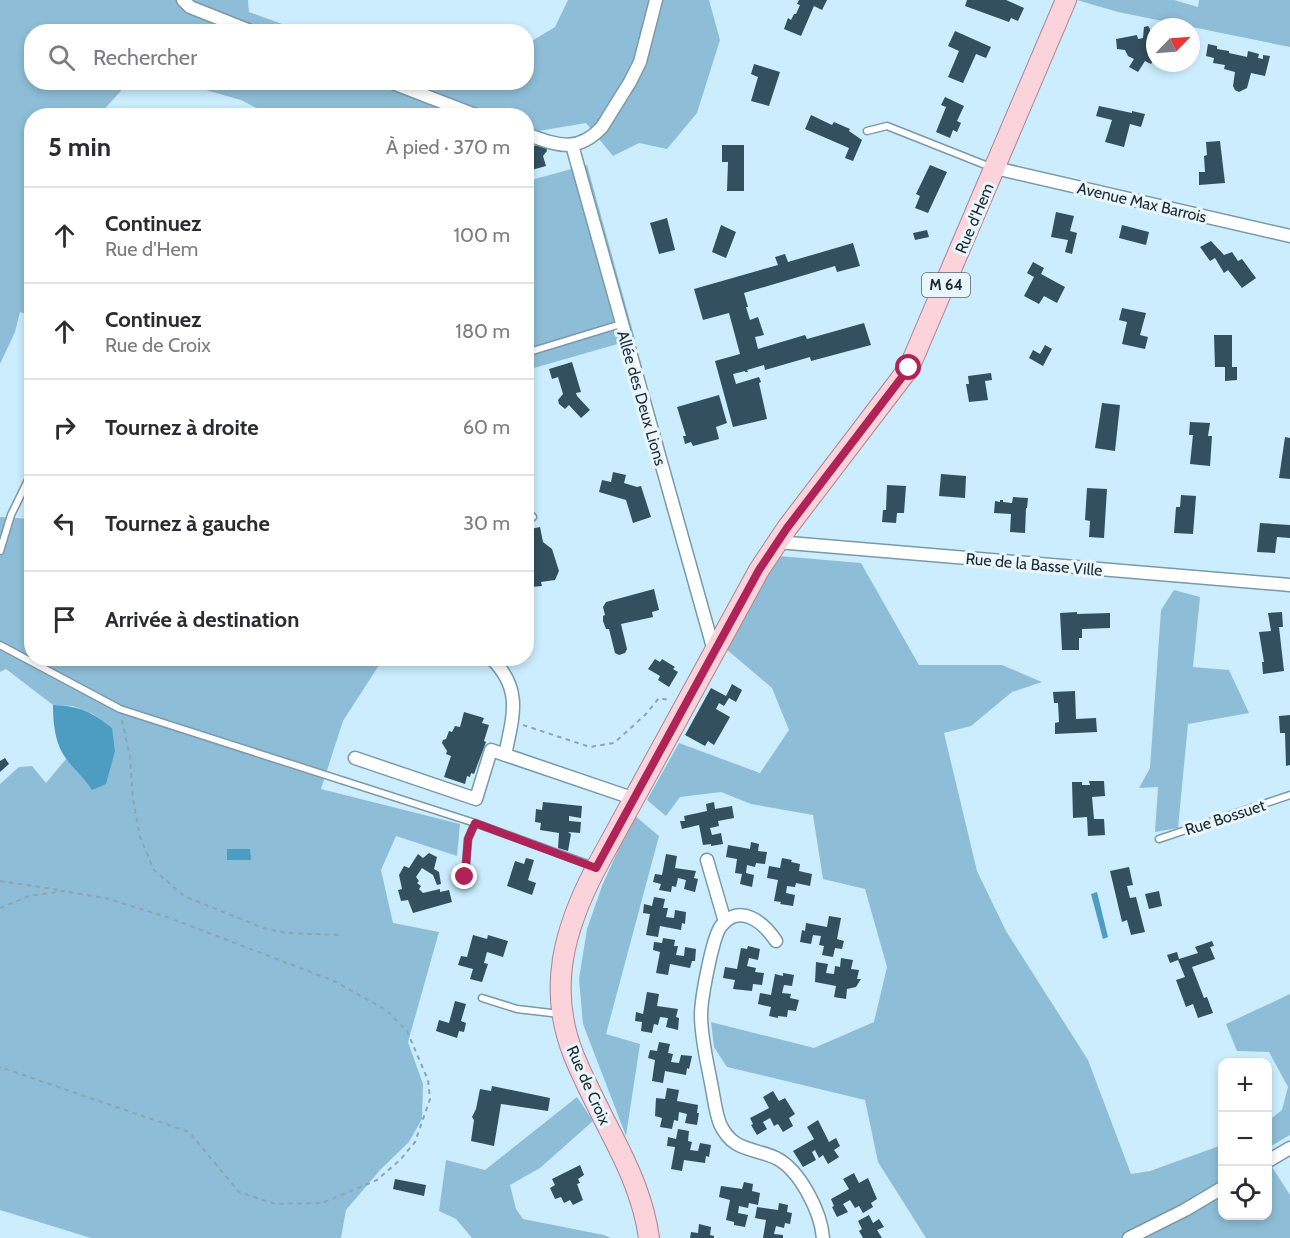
<!DOCTYPE html>
<html lang="fr">
<meta charset="utf-8">
<style>
:root{--surface:#fff;--page:#f2f2f3;--text:#2b2b33;--muted:#7c7c81;--line:#e1e1e2}
body{margin:0;font-family:Cabin,sans-serif;background:var(--page);color:var(--text)}
.controls{position:absolute;right:18px;bottom:18px;display:grid;overflow:hidden;border-radius:12px;box-shadow:0 3px 9px #0003}
.controls button{width:54px;height:54px;display:grid;place-items:center;padding:0;border:0;border-bottom:2px solid var(--line);background:var(--surface);color:var(--text);font:30px sans-serif}
.compass{position:absolute;left:1146px;top:18px;width:54px;height:54px;border-radius:50%;background:var(--surface);box-shadow:0 3px 9px #0003;rotate:65deg}
.stop{position:absolute;width:18px;height:18px;margin:-14px;border:4px solid #b12257;border-radius:50%;background:#fff}
.stop.end{background:#b12257;border-color:#fff;box-shadow:0 2px 6px #0008}
.list{margin:0;padding:0;list-style:none}
h2{display:flex;justify-content:space-between;align-items:center;height:78px;margin:0;padding:0 24px;font-size:26px}
h2 small{font-size:20px;font-weight:400;color:var(--muted)}
.list li{display:grid;grid-template-columns:39px 1fr auto;gap:18px;align-items:center;box-sizing:border-box;height:96px;padding:0 24px;border-top:2px solid var(--line)}
.list b{display:block;font-size:22px;white-space:nowrap}
.list p{margin:0;font-size:20px;white-space:nowrap;color:var(--muted)}
.list em{font-size:20px;font-style:normal;color:var(--muted)}
.icon{flex:none;width:33px;height:33px;fill:none;stroke:currentColor;stroke-width:2;stroke-linecap:round;stroke-linejoin:round}
.map{position:relative;flex:none;width:1290px;height:1238px;overflow:hidden}
.search{position:absolute;background:var(--surface);box-shadow:0 3px 9px #0003;left:24px;top:24px;width:510px;height:66px;display:flex;align-items:center;gap:15px;box-sizing:border-box;padding:0 21px;border-radius:24px;color:var(--muted);font-size:22px}
.panel{position:absolute;background:var(--surface);box-shadow:0 3px 9px #0003;left:24px;top:108px;width:510px;height:558px;border-radius:24px}
.map>svg:first-child{display:block}
</style>
<div class="map">
<svg width="1290" height="1238" viewBox="0 0 1290 1238">
<rect width="100%" height="100%" fill="#cbedfe"/>
<path fill="#8ebed7" d="M0 0H248L249 12 301 31 32 32V82L128 83 99 115 32 116 31 316 20 312 15 332 0 364Z
M568 0H709L720 40 697 113 667 149 639 143 613 156 586 123 527 133 526 116 270 115 241 100 181 83 526 82 527 44 555 27Z
M1077 0H1174L1198 7 1199 0H1290V47L1118 12Z
M587 165 635 339 527 370V181Z
M0 517 31 519 32 658 383 659 343 721 321 789 460 824 457 856 396 836 381 870 393 923 439 932 408 1042 423 1084 422 1119 409 1142 381 1169 346 1210 341 1238H91L0 1210V784L19 767 32 766 46 783 66 759 83 777 112 728 93 714 73 706 53 705 6 669 0 672Z
M779 556 861 563 919 665H1002L1042 682 1012 692 971 726 944 733 977 871 1006 931 1088 1060 1131 1174 1150 1171 1222 1145V1216H1268V1161L1290 1195V1238H926L878 1162 865 1100 727 1067 714 1047 711 1022 814 1048 874 1022 887 967 865 889 823 879 813 815 751 804 721 792 680 797 666 816 647 800 679 743 760 773 789 730 772 688 725 648 744 611Z
M1174 590 1200 597 1193 667 1229 670 1249 713 1188 724 1178 828 1155 832 1158 787 1139 788 1150 768 1161 610Z
M634 815 659 836 606 1034 640 1044 626 1136 583 1024 579 979 587 929 602 886Z
M1290 994V1135L1268 1148V1121L1282 1110 1288 1087 1269 1052 1237 1051 1226 1024Z
M577 1097 593 1121 540 1168 510 1185 516 1209 523 1219 604 1235 611 1238H472L456 1219 439 1211 446 1160 485 1170Z"/>
<path fill="#4d9cc1" d="M53 705C80 706 92 712 112 728L115 751 106 784 92 790C85 779 76 771 67 760 55 745 53 724 53 705Z
M227 849H250L251 860H227Z
M1097 892 1108 937 1103 939 1091 894Z"/>
<path fill="#33505e" d="M799 0H827L822 10 814 6 801 36 784 29 788 18 791 20 794 14H796L800 5 797 4Z
M967 0H1006L1024 8 1018 21 1011 18 1009 22 965 6Z
M1148 26 1150 29 1151 41 1155 43V58L1151 64 1145 61 1138 72 1129 67 1134 59 1128 56 1125 50 1117 49 1116 39 1137 35 1138 39 1143 38 1144 27Z
M955 31 991 47 986 58 976 54 963 83 948 77 959 51 948 46Z
M1208 44 1217 46V49L1229 51V53L1247 57 1248 51 1259 54 1258 58 1263 59V55L1270 56 1265 76 1251 73 1247 88 1239 92 1235 90 1233 86 1235 72 1224 69 1225 65 1213 63 1214 58 1206 56Z
M754 64 780 72 769 106 751 101 758 77 751 74Z
M945 97 964 106 957 121 961 123 957 132 953 130 950 138 936 132 946 107 941 105Z
M1099 106 1132 113V111L1145 114 1141 127 1130 124 1124 147 1105 142 1112 120 1096 116Z
M811 115 832 125 834 122 850 129 849 131 862 140 853 161 845 158 849 148 805 129Z
M1220 141 1225 183 1199 185V172H1205L1204 156 1207 155 1206 142Z
M541 144 546 146 547 151 543 156 546 166 528 171 526 148Z
M722 145H744V191H727L728 162H722Z
M930 165 947 172 928 213 915 208 920 196 916 194Z
M1056 212 1074 216 1070 231 1077 233 1072 254 1065 252 1068 240 1051 237Z
M667 218 675 250 659 254 650 223Z
M721 225 736 232 726 258 712 252Z
M1122 225 1149 232 1146 245 1119 238Z
M927 230 929 237 915 240 913 233Z
M1211 241 1224 255 1232 252 1238 261 1242 259 1256 278 1242 288 1228 270 1224 273 1215 258 1210 261 1200 247Z
M853 243 860 266 837 272 835 266 744 293 748 307H746L750 320 758 317 764 335 755 337 758 349 805 335 807 339 864 323 871 345 811 361 810 357 765 370 764 365 747 370 748 372H745V371L733 374 736 384 759 377 761 382 759 383 767 419 733 427 715 361 740 354 729 313 703 320 694 289 778 265 775 257 785 254 788 262Z
M1033 262 1044 268 1041 274 1065 287 1057 303 1044 296 1039 304 1024 296 1034 277 1027 273Z
M1122 308 1146 313 1140 335 1148 337 1145 349 1122 344 1127 322 1119 320Z
M1214 335H1232V367H1237V380L1225 381V367H1215Z
M1045 345 1052 349 1043 366 1029 358 1033 350 1040 354Z
M572 362 581 392 576 393 577 396 590 410 581 418 569 405 565 409 559 404 558 400 563 394 558 377 552 379 549 369Z
M991 373 992 380 985 381 988 400 969 402 966 384H969L968 376Z
M719 395 727 423 716 427 719 439 693 446 691 442 685 444 683 436H686L677 407Z
M1102 403 1120 405 1115 451 1095 448Z
M1190 422 1210 423 1208 436H1212L1210 466 1190 464 1193 435H1189Z
M1285 437 1290 438V479L1279 478Z
M613 472 626 475 624 483 637 487 641 486 651 517 633 523 626 500 599 492 602 480 611 482Z
M941 474 966 476 965 498 939 496Z
M887 485 906 486 904 513H897L896 523 882 522 883 510H886Z
M1087 488 1107 489 1104 538 1089 537 1090 521 1085 520Z
M1181 495 1196 496 1193 534 1174 533 1176 507H1180Z
M1013 497 1028 498 1027 508H1026L1025 533 1010 532 1011 514 994 513 995 501 1000 502V500H1003V502L1012 503Z
M1260 523 1290 525V538L1277 537 1275 553 1257 552Z
M540 527 543 542 552 549 559 571 555 580 541 582 542 586 531 587 533 598 526 599V530Z
M654 589 659 610 652 612 653 617 621 624 627 649 625 653 619 655 615 653 609 629H606L603 621V616L605 615 603 607 606 602Z
M1077 612V614L1110 613V628L1082 629V638H1079V650H1062L1060 613Z
M1282 612 1283 627H1279L1284 671 1263 674 1262 662H1264L1259 632 1271 631 1268 613Z
M655 659 660 662 662 659 675 667 673 669 678 672 669 687 658 680 660 676 648 669Z
M732 684 742 690 736 702 729 698 724 706 719 703 716 709 730 717 714 745 708 741 705 746 685 735 711 688 726 696Z
M1075 691 1076 719 1096 718 1097 732 1055 734V723L1059 722 1058 703H1054L1053 692Z
M464 712 484 718 482 723 489 725 484 741 486 742 474 774 471 773 470 777 467 776 465 784 444 777 451 756 446 754 447 751 442 743 443 740 446 739 449 731 452 732 455 726 460 727Z
M1290 715V765L1286 766 1285 733H1280L1279 716Z
M5 758 9 764 0 772V761Z
M1089 781H1104L1105 796 1092 797 1094 819H1104L1105 835 1088 836 1087 817 1073 818 1072 782H1082V785H1090Z
M543 802 582 806 581 818 569 816V821L581 822 580 833 568 832 571 834 568 851 558 848 559 833 540 830 541 823 535 822 536 809 542 810Z
M714 802 715 809 732 806 734 818 718 821 719 826 710 828 712 835 721 833 723 844 711 846V844L703 845 699 825 682 829 680 821H685L684 816 707 811 706 804Z
M751 842 759 844 758 851 767 852 765 864 756 863 755 867 747 865 746 873 754 875 752 887 740 884 742 874 735 873 737 859 726 857 728 845 750 849Z
M429 853 437 857 434 869 439 872 441 884 437 885 433 875 422 868 416 877 419 881 417 883 421 886 419 889 423 893 440 889V892L449 890 452 902 413 913 408 900 401 901 398 890 402 889 399 875 404 866 409 868 418 854 423 858Z
M666 854 677 856 675 868 696 871 694 878 698 879 695 892 684 889 686 880 678 878 676 887 672 886 671 892 659 890 661 884 653 882 655 874 662 875Z
M526 858 534 860 528 880 536 883 532 895 507 886 515 861 524 864Z
M782 858 792 860 791 862 800 864 799 871 812 874 810 886 796 883 795 887 787 886 786 893 795 895 793 906 780 904 781 902 774 901 778 880 767 878 769 866 780 868Z
M1129 867 1133 885 1127 886 1130 898 1136 897 1145 932 1131 935 1127 920 1122 922 1110 871Z
M1159 891 1162 906 1149 909 1145 894Z
M654 897 665 899 663 908H668L666 917 674 918 675 910 686 912 685 924 682 923 681 930 660 926 658 937 646 935 650 914 643 913 644 904 652 906Z
M829 916 841 918 837 939 844 941 842 949 835 948 833 957 822 955 824 946 819 945 821 936 813 935 811 944 800 942 802 930 805 931 806 923 827 927Z
M473 935 487 939 488 935 508 941 503 957 487 952 484 963 488 964 482 982 470 979 473 969 458 965 461 956 467 957Z
M663 938 675 940 674 946H678L676 955 684 956 685 947 696 949 695 961H692L690 968 670 964 668 975 656 973 660 952 653 950 654 942 662 943Z
M1212 941 1214 946 1210 947 1215 959 1192 967 1204 998 1207 997 1213 1013 1198 1018 1193 1004 1186 1007 1176 980 1185 977 1178 960 1170 963 1167 955 1177 952 1179 959 1198 953 1195 947Z
M748 946 760 949 758 960 749 958 747 966 756 968 755 972 764 973 762 985 753 984 752 991 733 989 735 980 723 978 725 967 737 969 741 948 747 949Z
M841 958 853 960 851 969 859 970 857 979H861L856 987 847 989 846 999 834 997 836 986 815 982 816 962 828 964 826 973 834 974 835 966 840 967Z
M783 973 794 975 792 986 784 985 782 993 791 994 790 998 799 1000 796 1011 788 1010 787 1017 778 1016V1018L769 1016 771 1007 758 1004 760 993 771 995 775 974 783 976Z
M647 992 659 994 657 1006 678 1009 676 1017 679 1018 678 1030 666 1027 668 1018 660 1017 658 1025 654 1024 652 1033 641 1031 642 1022 635 1021 636 1012 643 1014Z
M455 1001 466 1004 461 1021 466 1023 464 1032 459 1031 457 1038 436 1031 439 1020 449 1023Z
M659 1042 670 1044 668 1053 673 1054 671 1062 679 1063 681 1055 692 1056 689 1069 687 1068 686 1075 665 1071 663 1083 652 1081 655 1060 648 1058 650 1050 657 1051Z
M492 1086 550 1098 548 1111 501 1104 494 1146 471 1141 474 1120 472 1117 476 1109 480 1089 491 1091Z
M667 1088 679 1090 677 1101 698 1105 697 1113H699L697 1125 685 1123 687 1114 679 1112 678 1121 674 1120 672 1129 660 1127 662 1118 655 1116 656 1098 665 1099Z
M773 1091 779 1101 785 1098 795 1114 789 1118 793 1126 783 1132 778 1124 774 1126 770 1118 763 1122 767 1129 757 1135 751 1125 753 1124 750 1118 769 1108 763 1097Z
M818 1120 829 1142 836 1138 840 1146 834 1150 839 1157 828 1164 823 1155 819 1158 815 1150 812 1152 816 1160 803 1167 793 1151 814 1139 807 1127Z
M678 1129 689 1131 688 1141 692 1142 690 1150 698 1151 700 1143 711 1145 709 1157 706 1156 705 1163 684 1160 682 1171 671 1169 675 1147 667 1146 668 1137 676 1139Z
M580 1165 584 1175 578 1179 580 1183 577 1184 583 1200 573 1205 570 1200 564 1203 561 1197 555 1199 550 1188 555 1185 552 1179Z
M854 1173 859 1183 868 1178 877 1199 871 1203 873 1207 863 1213 859 1206 855 1208 850 1200 843 1204 848 1212 837 1217 832 1207 834 1206 831 1199 849 1189 843 1179Z
M395 1179 426 1185 424 1196 393 1189Z
M744 1182 753 1184 752 1191 760 1193 758 1205 749 1203 748 1208 739 1206 738 1213 748 1215 745 1227 734 1225V1222L726 1220 730 1200 719 1197 721 1186 742 1189Z
M779 1203 788 1205 787 1212 792 1213 790 1224 785 1223 784 1228 776 1226 774 1234 783 1235V1238H763L766 1220 755 1218 757 1207 778 1210Z
M869 1215 873 1223 879 1219 884 1227 877 1230 882 1238H863L859 1231 862 1229 858 1221Z
M699 1224 711 1227 710 1235 714 1236V1238H690L691 1232 698 1233Z"/>
<g fill="none" stroke-linecap="round" stroke-linejoin="round">
<defs>
<path id="lane" d="M867 131 887 126 993 168
M526 353 621 324
M526 510 533 517
M0 551 11 515 32 472
M0 645 120 709 475 823 593 866
M1159 839 1290 795
M465 877 468 839 475 823
M482 998 517 1009 560 1014"/>
<path id="street" d="M183 0 190 7 253 32
M390 82 478 116
M526 134C557 145 577 154 602 127L630 82 640 62 656 0
M572 145 714 651
M995 168 1290 236
M777 542 1290 585
M491 658C523 689 513 716 505 755
M355 758 476 799 491 750 635 799
M707 860 725 922
M776 941C764 923 740 902 721 926 712 938 701 1000 701 1015 701 1038 707 1061 711 1083 714 1097 715 1111 720 1124 733 1152 752 1147 776 1158 800 1170 821 1212 823 1238
M1268 1161 1290 1148
M1129 1238 1185 1210 1222 1188"/>
<path id="primary" d="M649 1238C644 1201 629 1168 612 1135 599 1109 585 1083 574 1056 547 989 564 929 596 868L759 570 787 528 909 368 1066 0"/>
</defs>
<use href="#lane" stroke="#7a99a9" stroke-width="9"/>
<use href="#street" stroke="#7a99a9" stroke-width="15"/>
<use href="#primary" stroke="#ac8490" stroke-width="22"/>
<path stroke="#8ba5b2" stroke-width="2" stroke-dasharray="4.5 4.5" stroke-linecap="butt" d="M122 720 130 757 133 799 140 837 154 870 184 896 263 928 287 933 340 935
M523 725 590 747 614 743 645 715 659 698 669 700
M0 881 60 890
M0 908 29 896 63 891 105 898 167 917 334 981 386 1010 407 1031 428 1080 430 1099 415 1142 400 1160 377 1180 322 1203 275 1204 239 1192 189 1132 0 1067"/>
<use href="#lane" stroke="#fff" stroke-width="6"/>
<use href="#street" stroke="#fff" stroke-width="12"/>
<use href="#primary" stroke="#fbd3db" stroke-width="20"/>
</g>
<g fill="none" stroke-linecap="round" stroke-linejoin="round">
<path stroke="#b12257" stroke-width="8" d="M465 877 468 839 475 823 596 868 759 570 787 528 909 368"/>
</g>
<g text-anchor="middle" stroke-width="6" stroke-linejoin="round" paint-order="stroke">
<rect fill="#e9f6fd" stroke="#5a676e" stroke-width="1.5" x="922" y="273" width="48" height="24" rx="4.5"/>
<g font-size="15" font-weight="bold" fill="#1d2a30">
<text x="946" y="290">M 64</text>
</g>
<g font-size="16" fill="#1d2a30" stroke="#e9f6fd">
<text transform="translate(1142 202) rotate(13)" y="6">Avenue Max Barrois</text>
<text transform="translate(974 218) rotate(-67)" y="6">Rue d'Hem</text>
<text transform="translate(642 398) rotate(74)" y="6">Allée des Deux Lions</text>
<text transform="translate(1034 564) rotate(5)" y="6">Rue de la Basse Ville</text>
<text transform="translate(1225 817) rotate(-18)" y="6">Rue Bossuet</text>
<text transform="translate(589 1085) rotate(66)" y="6">Rue de Croix</text>
</g>
</g>
</svg>
<div class="controls">
<button>+</button>
<button>−</button>
<button><svg class="icon" aria-label="locate" viewBox="0 0 24 24"><circle cx="12" cy="12" r="6"/><path d="M12 2v4M12 18v4M2 12h4M18 12h4"/></svg></button>
</div>
<svg class="compass" viewBox="-18 -18 36 36"><path d="M0-13l5 13h-10z" fill="#e53935"/><path d="M0 13l5-13h-10z" fill="#7c7c81"/></svg>
<div class="stop" style="left:909px;top:368px"></div>
<div class="stop end" style="left:465px;top:877px"></div>
<div class="search"><svg class="icon" aria-label="search" viewBox="0 0 24 24"><circle cx="10" cy="10" r="6"/><path d="M15 15l6 6"/></svg>Rechercher</div>
<section class="panel">
<h2>5 min<small>À pied · 370 m</small></h2>
<ul class="list">
<li><svg class="icon" aria-label="ahead" viewBox="0 0 24 24"><path d="M12 20V5M6 11l6-6 6 6"/></svg><div><b>Continuez</b><p>Rue d'Hem</p></div><em>100 m</em></li>
<li><svg class="icon" aria-label="ahead" viewBox="0 0 24 24"><path d="M12 20V5M6 11l6-6 6 6"/></svg><div><b>Continuez</b><p>Rue de Croix</p></div><em>180 m</em></li>
<li><svg class="icon" aria-label="right" viewBox="0 0 24 24"><path d="M7 20v-9h11M14 6l5 5-5 5"/></svg><div><b>Tournez à droite</b></div><em>60 m</em></li>
<li><svg class="icon" aria-label="left" viewBox="0 0 24 24"><path d="M17 20v-9H6M10 6l-5 5 5 5"/></svg><div><b>Tournez à gauche</b></div><em>30 m</em></li>
<li><svg class="icon" aria-label="arrive" viewBox="0 0 24 24"><path d="M6 21V4h12l-3 4 3 4H6"/></svg><div><b>Arrivée à destination</b></div></li>
</ul>
</section>
</div>
